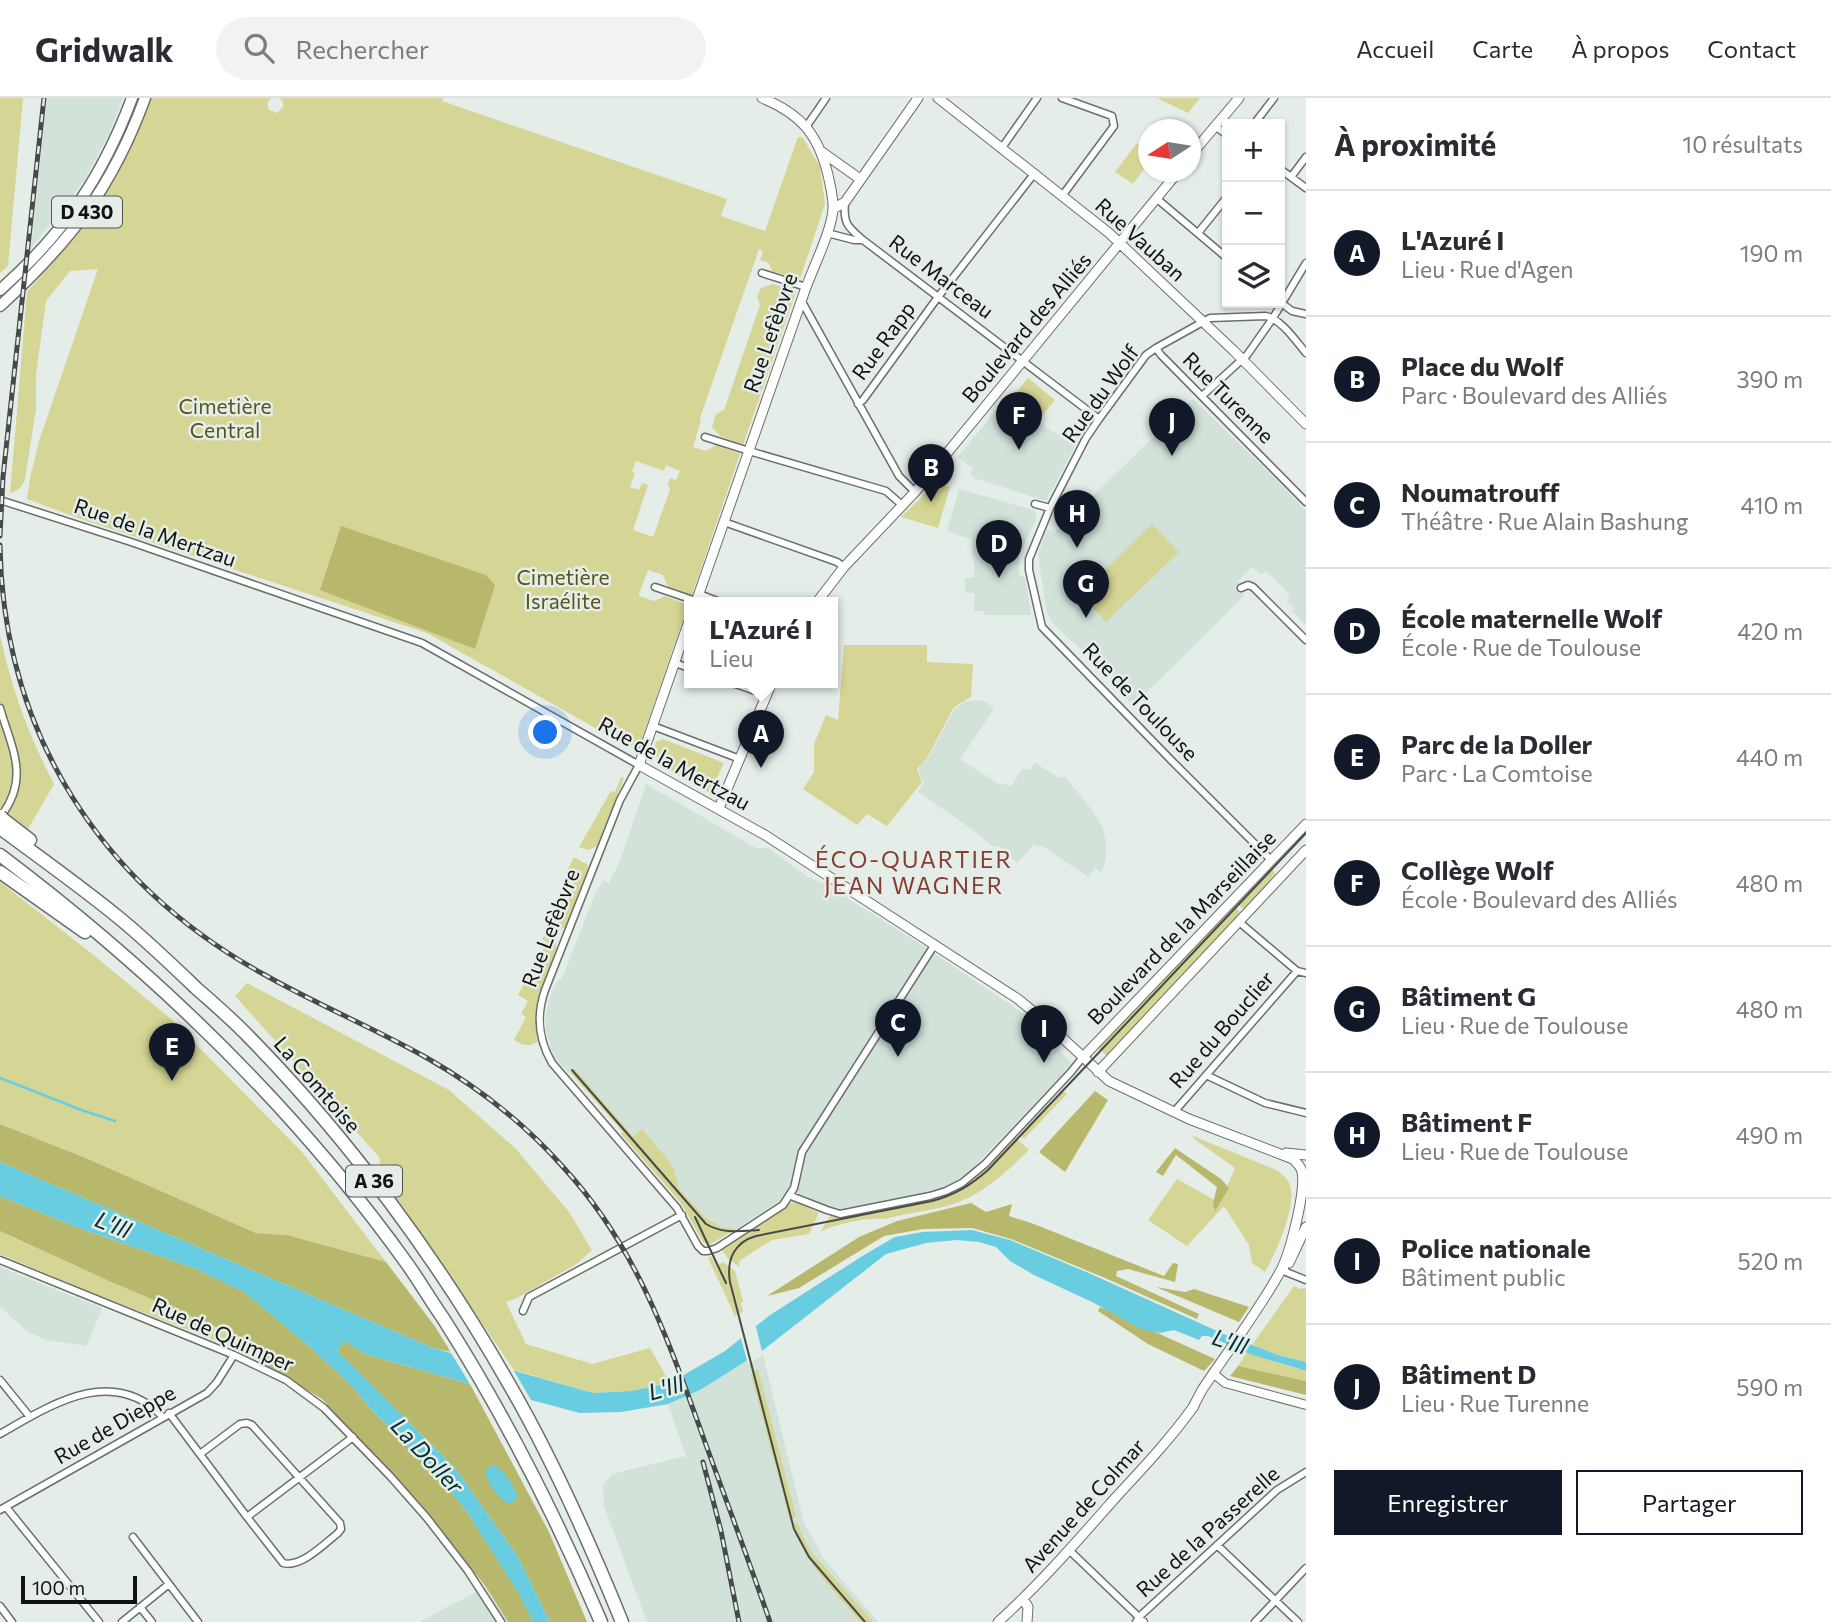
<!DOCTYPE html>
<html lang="fr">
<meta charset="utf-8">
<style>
:root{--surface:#fff;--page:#f2f2f3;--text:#2b2b33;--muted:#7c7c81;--line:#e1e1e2;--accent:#111827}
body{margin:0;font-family:Commissioner,sans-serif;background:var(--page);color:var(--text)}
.controls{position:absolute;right:21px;top:21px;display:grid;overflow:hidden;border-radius:0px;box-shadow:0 2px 5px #0004}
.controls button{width:63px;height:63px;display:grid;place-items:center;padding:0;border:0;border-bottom:2px solid var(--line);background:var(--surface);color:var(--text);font:35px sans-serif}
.compass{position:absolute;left:1138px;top:21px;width:63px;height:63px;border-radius:50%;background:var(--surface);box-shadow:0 2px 5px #0004;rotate:258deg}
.scale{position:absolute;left:21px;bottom:18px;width:116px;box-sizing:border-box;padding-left:7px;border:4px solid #111312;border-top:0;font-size:19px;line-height:24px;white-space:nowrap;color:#111312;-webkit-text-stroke:5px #e5ede8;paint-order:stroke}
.you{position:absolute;left:546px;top:635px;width:24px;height:24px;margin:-18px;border:5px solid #fff;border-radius:50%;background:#1a73e8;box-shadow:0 0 0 10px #1a73e833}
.badge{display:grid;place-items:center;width:46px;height:46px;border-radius:50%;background:var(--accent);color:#fff;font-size:23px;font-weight:700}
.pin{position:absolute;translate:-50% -58px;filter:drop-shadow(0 2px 4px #0008)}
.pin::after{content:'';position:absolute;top:37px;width:24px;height:21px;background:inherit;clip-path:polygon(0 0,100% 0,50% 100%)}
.popup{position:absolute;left:684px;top:499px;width:154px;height:91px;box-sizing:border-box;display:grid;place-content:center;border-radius:0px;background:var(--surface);filter:drop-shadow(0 2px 5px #0005);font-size:23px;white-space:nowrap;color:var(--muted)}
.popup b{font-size:26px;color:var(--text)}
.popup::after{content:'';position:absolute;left:50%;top:100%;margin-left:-14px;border:14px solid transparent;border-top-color:var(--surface)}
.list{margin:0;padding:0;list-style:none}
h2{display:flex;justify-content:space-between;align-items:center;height:91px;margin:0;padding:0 28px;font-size:30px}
h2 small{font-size:23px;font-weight:400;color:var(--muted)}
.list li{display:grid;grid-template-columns:46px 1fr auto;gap:21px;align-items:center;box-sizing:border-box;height:126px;padding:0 28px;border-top:2px solid var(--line)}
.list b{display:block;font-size:26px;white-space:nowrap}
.list p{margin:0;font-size:23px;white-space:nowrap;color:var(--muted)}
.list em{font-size:23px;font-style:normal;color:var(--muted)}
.actions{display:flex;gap:14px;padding:21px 28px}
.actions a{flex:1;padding:16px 0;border:2px solid var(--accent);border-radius:0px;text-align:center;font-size:24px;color:var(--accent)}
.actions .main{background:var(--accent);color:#fff}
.icon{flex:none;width:38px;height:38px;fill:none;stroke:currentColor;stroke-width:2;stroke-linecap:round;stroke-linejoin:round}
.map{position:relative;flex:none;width:1306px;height:1524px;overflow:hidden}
header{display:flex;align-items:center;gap:42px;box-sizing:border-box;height:98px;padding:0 35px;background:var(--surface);border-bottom:2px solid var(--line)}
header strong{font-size:33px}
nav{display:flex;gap:38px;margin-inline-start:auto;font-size:24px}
.search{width:490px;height:63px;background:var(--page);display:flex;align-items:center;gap:18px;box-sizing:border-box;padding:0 24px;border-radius:38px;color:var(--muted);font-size:26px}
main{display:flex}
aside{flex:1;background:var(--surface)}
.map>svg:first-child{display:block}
</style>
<header>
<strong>Gridwalk</strong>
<div class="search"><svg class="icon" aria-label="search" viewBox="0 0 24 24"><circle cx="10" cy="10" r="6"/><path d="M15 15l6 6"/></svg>Rechercher</div>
<nav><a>Accueil</a><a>Carte</a><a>À propos</a><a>Contact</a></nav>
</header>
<main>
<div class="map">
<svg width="1306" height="1524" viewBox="0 0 1306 1524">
<rect width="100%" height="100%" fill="#e5ede8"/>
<path fill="#d2e2d9" d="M47 0H123L109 36 86 79 60 117 45 132 31 150Z
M1005 301 1075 349 1046 403 977 381 970 376 973 371 958 359Z
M1193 301 1277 382 1306 413V527L1292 513 1294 511 1286 502 1290 497 1266 473 1261 477 1252 469 1238 483 1244 498 1133 608 1124 598 1127 592 1054 527 1051 522 1047 515 1038 457 1047 431 1054 435Z
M959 391 1034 412 1037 419 1019 458V477L1025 479 1031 517H985L984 513H974V495H965V480H974V459L972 458V442L947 433Z
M977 602 986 604 994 611 960 661 1000 687 1005 685 1011 689 1022 671 1029 672 1035 665 1060 680 1065 679 1092 712 1102 728 1106 742V759L1102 775 1095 770 1088 779 1041 747 1039 749 1034 746 1018 765 1007 757 1008 755 996 747 994 749 983 741V739L918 694 924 685 918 671 928 660 955 610 965 604Z
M646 686 756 750H768L808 779 828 788 925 849 1027 918 1072 966 974 1069 953 1086 930 1095 844 1112 827 1109 792 1095 736 1131 726 1130 710 1124 679 1089 674 1071 670 1064 642 1032 634 1038 572 972 569 975 555 960 551 951 546 933 545 921 549 901 556 885 562 880 595 796 604 782 609 785 620 763Z
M0 1169 102 1210 87 1248 46 1242 28 1234 0 1209Z
M762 1253 804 1425 824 1461 878 1524H647L604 1408 603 1388 612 1376 686 1358 668 1306 700 1292Z
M486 1489 508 1524H419Z"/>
<path fill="#d5d595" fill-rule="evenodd" d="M0 0H23L8 168 0 175Z
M151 0H271C267 4 267 7 269 12L277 15 283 9V5L280 0H443L442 3 727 101 721 118 765 133 798 39 803 40 820 69 825 106 800 181 772 173 769 165 760 162 763 154 759 151 700 320 701 322 693 349 706 353 716 347 740 356 692 497 668 489 663 477 648 472 639 496V498L654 503 665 498 688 507 641 644 629 649 427 535 81 421 27 401 30 380 39 343 98 171 70 173 46 203 36 277V311L25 381C22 390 19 392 10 395L27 194 77 137 98 108 118 76ZM636 363 664 373 666 367 680 373 676 382 670 380 668 385 670 392 653 439 633 432 648 387 642 385 639 392 630 389 635 375 632 374Z
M1157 0H1200L1188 15Z
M1137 45 1144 51 1148 45V66L1133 86 1115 74Z
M773 186 796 194 743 347 720 338 712 329 716 316 724 312 760 207 757 199 761 190Z
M1028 280 1055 302 1040 320 1013 298Z
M935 386 950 389 938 430 901 419Z
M1152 426 1179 454 1106 524 1080 496Z
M0 537C12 592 28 636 54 686L28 731 0 709Z
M844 547H927V564L973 566 971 599 954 609 927 660 917 671 922 684 887 728 867 716 857 727 803 691 814 674V646L826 617 838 622Z
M663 641 724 665 710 695C697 687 659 671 655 655 654 651 655 648 656 644Z
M621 679 624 680 597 748 588 752 579 749 611 693 615 694Z
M574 759 586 766 587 765 588 771 565 829 560 832 561 829H556L551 826 564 802 568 799 575 780 566 775Z
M1270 768 1277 778 1245 812 1235 804Z
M0 784 91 855 171 921 302 1054 386 1164 287 1137 256 1135 88 1061 0 1026Z
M1232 807 1242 816 1107 958 1097 949Z
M544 838 554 846 556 845V851C545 883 532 908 538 943 530 950 522 947 514 942L526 919 521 916 528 903 518 897 547 844 542 841Z
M1132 884 1135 887 1098 925 1094 921 1099 916 1095 912Z
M247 885 449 992 516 1051 569 1114 592 1152 578 1165 515 1201 506 1204 526 1246 592 1266 650 1250 670 1285 631 1293 593 1295 514 1272 382 1079 379 1059 235 898Z
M574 970 633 1038 642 1031 670 1064 674 1071 679 1090 705 1119 721 1129 736 1131 709 1147 703 1144 681 1105 621 1036 623 1034 570 974Z
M1062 992 1067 996 1024 1041 1020 1037Z
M1014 1038 1029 1052C1008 1072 987 1093 959 1104 936 1113 909 1114 885 1121 868 1119 834 1126 820 1134L830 1118 841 1119C874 1112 937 1106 962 1087 980 1074 998 1054 1014 1038Z
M1193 1038 1274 1071C1281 1075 1287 1079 1290 1087 1297 1109 1276 1154 1265 1174L1252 1165 1249 1147 1224 1108 1187 1148 1148 1122 1177 1081 1220 1105 1235 1070 1193 1040Z
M796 1104 819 1115 809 1136 772 1142 739 1163 740 1169 728 1161 721 1151 780 1114 789 1105Z
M0 1133 109 1183 236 1237 240 1252 90 1194 0 1156Z
M711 1158 717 1168 723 1164 735 1173 743 1203 741 1206 743 1214 735 1218 708 1160Z
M1294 1188 1300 1191 1306 1190V1264L1278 1257 1252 1247Z
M1247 1254 1291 1269 1306 1273V1283L1238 1268Z
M758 1271 796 1418 790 1423 751 1277Z
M797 1424 806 1445 814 1457 873 1524H861C835 1494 806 1466 792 1428Z"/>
<path fill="#b8b86d" d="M341 428 486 477 495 487 475 551 320 492Z
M1095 993 1108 1002 1065 1074 1039 1054Z
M0 1026 88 1061 256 1135 287 1137 386 1164 434 1227 451 1254 433 1250 0 1064Z
M1175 1050 1221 1081 1229 1090 1215 1113 1213 1105 1217 1089 1176 1057 1163 1078 1156 1074Z
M0 1098 79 1130 194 1170 245 1194 311 1250 354 1290 369 1309 439 1379 465 1411 520 1496 533 1524H508L486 1489 431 1420 322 1301 240 1252 235 1237 109 1183 0 1133Z
M971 1105 986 1114 1012 1106 1009 1118 1034 1126 1164 1178 1173 1165 1178 1166 1175 1184 1128 1171 1117 1173 1116 1178 1199 1216 1197 1221 1105 1180 1011 1141 972 1130 923 1131 884 1138 799 1190 767 1198 859 1139 897 1123Z
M1156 1189 1185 1194 1194 1191 1249 1209 1239 1224Z
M1100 1209 1215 1261 1204 1273 1148 1246 1098 1213Z
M345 1243 365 1256 470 1286 549 1434 587 1524H550L518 1459 455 1370 337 1253Z
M1238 1268 1306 1283V1297L1230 1278Z"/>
<path fill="#69cde1" d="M0 1064 433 1250 593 1295 631 1293 670 1285 725 1253 770 1217 864 1157 895 1139 923 1134 972 1132 1010 1142 1091 1176 1226 1237 1278 1257 1306 1264V1273L1250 1256 1208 1238H1202L1199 1242 1174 1232 1160 1235 1141 1231 1092 1204 1034 1177 1010 1163 996 1149 979 1144 957 1142 926 1145 886 1156 762 1253 700 1292 668 1306 621 1314 580 1315 470 1286 365 1256 345 1243 337 1253 455 1370 518 1459 550 1524H533L519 1496 465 1411 439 1379 369 1309 354 1290 311 1250 244 1194 194 1170 79 1130 0 1098Z
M493 1367C505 1372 511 1385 517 1396 516 1404 514 1405 506 1405 498 1398 485 1384 486 1372Z"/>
<path fill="#e5ede8" d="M755 1225 763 1257 748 1266 740 1237Z
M448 1250 511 1268 534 1307 473 1291Z"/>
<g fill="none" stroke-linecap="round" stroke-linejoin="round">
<path stroke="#69cde1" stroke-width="2.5" d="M0 980 84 1013 115 1023"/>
<defs>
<path id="minor" d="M1062 0 1112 18 1114 28 1062 98
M1254 26 1274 0
M1215 28 1227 37
M806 29 826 0
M1001 51 1037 0
M1280 71 1306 90
M1291 79 1306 59
M1156 100 1227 160
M845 104C843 126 848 129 863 142L1099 321
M827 135 854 142H863
M1198 135 1227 99
M762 175 806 189
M801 202 899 378 915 394
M1280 204 1292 213 1306 216
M1156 250 1161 257 1306 404
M1202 298 1247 257 1273 220 1306 165
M858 306 863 302 938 199 1034 76
M705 339 749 353 886 393 903 408
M0 402 131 444 422 545 639 667 620 702 545 892C536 918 538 941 552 965L677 1110 698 1148 703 1153H708L717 1150 783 1107 794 1090 802 1054 935 846
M1035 406 1050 410
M724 424 837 464 844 469
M655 489 696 503
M1241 490 1248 487 1253 489 1306 542
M699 496 720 504
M675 565 689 570
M730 584 767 597
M0 610C12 651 30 680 1 718
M653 628 740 661
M1271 762 1170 661 1042 529 1029 472V461L1050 410 1086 340 1099 321 1146 257 1156 250 1210 220 1266 218C1282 222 1295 242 1306 255
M1238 823 1297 873 1306 875
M1206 977 1265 1005 1306 1015
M1174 1014 1297 873
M791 1098 827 1112 840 1116 930 1098 946 1093 962 1085 985 1066 1071 974 1083 959
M0 1162 234 1257 286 1282 324 1310 390 1378 427 1420 468 1473 501 1524
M1284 1167 1286 1174 1306 1182
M523 1213 529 1199 682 1117
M0 1282 30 1319
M169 1315 247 1419 353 1339
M0 1336C51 1307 112 1266 163 1319
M200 1356 240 1326 247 1325 252 1327 340 1425 341 1431 338 1435C324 1446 301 1470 283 1465L247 1419
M6 1409 99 1524
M0 1412 207 1295 217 1284 234 1257
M133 1439 198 1524
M1217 1447 1298 1524
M1069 1452 1144 1524
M0 1508 12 1524
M140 1509 152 1524
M122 1524 169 1486
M1136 1524 1139 1519 1277 1392 1306 1374
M1255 1524 1306 1470"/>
<path id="tertiary" d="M1213 1275 1225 1285 1306 1307"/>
<path id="secondary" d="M938 0 1109 135 1234 253 1306 326
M822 54 860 81
M1190 58 1239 0
M833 111 845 104 918 0
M696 504C732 402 767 300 803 198 810 175 834 130 833 108 833 97 830 87 828 77 818 36 801 16 762 0
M817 504 844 469 915 394 1178 74
M689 523 639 667 765 737 1018 901 1042 921 1109 983 1189 1021 1293 1061C1297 1065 1301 1068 1302 1074 1306 1093 1290 1156 1280 1174 1257 1215 1228 1253 1202 1292L1192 1311
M719 710 772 584
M1083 959 1306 726
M1098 974 1306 752
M1286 1055 1306 1057
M1289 1165 1306 1129
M1023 1501 1028 1509 1027 1524
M998 1524C1041 1485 1079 1441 1117 1398 1144 1369 1171 1340 1194 1308"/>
<path id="trunk" d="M0 192C64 135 102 80 132 0
M0 208C70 144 112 90 145 0"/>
<path id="motorway" d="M4 722 30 742
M0 730C39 759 80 788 118 819 145 841 171 866 196 890 214 906 233 922 250 940 349 1041 439 1163 509 1286 553 1362 589 1443 622 1524
M0 757C155 874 295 1009 408 1167 420 1184 431 1203 443 1220 506 1319 555 1416 601 1524
M0 774 85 834"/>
</defs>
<use href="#minor" stroke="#69706c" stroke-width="9"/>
<use href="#tertiary" stroke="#69706c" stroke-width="10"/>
<use href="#secondary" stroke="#69706c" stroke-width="11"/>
<use href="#trunk" stroke="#69706c" stroke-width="13"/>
<use href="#motorway" stroke="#69706c" stroke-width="15"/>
<use href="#minor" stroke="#fff" stroke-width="6"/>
<use href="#tertiary" stroke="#fff" stroke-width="8"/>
<use href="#secondary" stroke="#fff" stroke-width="9"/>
<use href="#trunk" stroke="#fff" stroke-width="10"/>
<use href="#motorway" stroke="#fff" stroke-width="12"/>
<path stroke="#464a48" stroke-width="2" d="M572 972 706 1126C722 1136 741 1133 759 1132
M695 1119 726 1185
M865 1524 809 1459 794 1431 730 1184C726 1161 735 1144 756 1138L932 1103C955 1097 971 1087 988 1072L1306 735"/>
<defs>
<path id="rail" d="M0 438 3 379 44 0
M0 447C3 635 101 787 265 877 318 907 374 930 427 960 478 989 524 1025 563 1069 635 1147 666 1236 701 1333 724 1397 748 1460 770 1524
M703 1364 721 1433 739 1524"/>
</defs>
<use href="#rail" stroke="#464a48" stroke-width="5"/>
<use href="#rail" stroke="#e5ede8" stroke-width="2.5" stroke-dasharray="8" stroke-linecap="butt"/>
<defs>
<path id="motorway-bridge" d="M0 718 4 722"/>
</defs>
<use href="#motorway-bridge" stroke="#69706c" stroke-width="15" stroke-linecap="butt"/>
<use href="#motorway-bridge" stroke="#fff" stroke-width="12"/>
</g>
<g text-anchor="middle" stroke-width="5" stroke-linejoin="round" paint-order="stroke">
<g fill="#e5ede8" stroke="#515452" stroke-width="2">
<rect x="52" y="98.5" width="70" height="31" rx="5"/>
<rect x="346" y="1067.5" width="56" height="31" rx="5"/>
</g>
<g font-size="19" font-weight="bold" fill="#111312">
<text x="87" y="121">D 430</text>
<text x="374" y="1090">A 36</text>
</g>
<g font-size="21" fill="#111312" stroke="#e5ede8">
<text transform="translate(1140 142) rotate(42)" y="7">Rue Vauban</text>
<text transform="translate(941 179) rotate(37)" y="7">Rue Marceau</text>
<text transform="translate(1027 230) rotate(-50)" y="7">Boulevard des Alliés</text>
<text transform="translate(771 235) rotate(-71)" y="7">Rue Lefèbvre</text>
<text transform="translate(884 243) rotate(-54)" y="7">Rue Rapp</text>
<text transform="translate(1101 296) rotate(-54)" y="7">Rue du Wolf</text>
<text transform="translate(1228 300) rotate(45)" y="7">Rue Turenne</text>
<text transform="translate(155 435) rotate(19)" y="7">Rue de la Mertzau</text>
<text transform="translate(1140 604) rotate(46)" y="7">Rue de Toulouse</text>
<text transform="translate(674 666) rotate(29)" y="7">Rue de la Mertzau</text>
<text transform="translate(551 830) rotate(-69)" y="7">Rue Lefèbvre</text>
<text transform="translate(1182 830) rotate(-46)" y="7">Boulevard de la Marseillaise</text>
<text transform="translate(1222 932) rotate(-49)" y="7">Rue du Bouclier</text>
<text transform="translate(317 987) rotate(49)" y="7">La Comtoise</text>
<text transform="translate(223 1237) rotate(24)" y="7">Rue de Quimper</text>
<text transform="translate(115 1327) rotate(-30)" y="7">Rue de Dieppe</text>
<text transform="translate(1084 1408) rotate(-48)" y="7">Avenue de Colmar</text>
<text transform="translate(1208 1434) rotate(-42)" y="7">Rue de la Passerelle</text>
</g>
<g font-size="21" fill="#56551e" stroke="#e5ede8">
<text x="225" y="316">Cimetière<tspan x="225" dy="24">Central</tspan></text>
<text x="563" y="487">Cimetière<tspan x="563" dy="24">Israélite</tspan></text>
</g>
<g font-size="23" letter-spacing="2" fill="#843d33" stroke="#e5ede8">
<text x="914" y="770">ÉCO-QUARTIER<tspan x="914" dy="26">JEAN WAGNER</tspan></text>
</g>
<g font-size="23" font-style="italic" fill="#002f38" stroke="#e5ede8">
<text transform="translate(113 1127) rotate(22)" y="8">L'Ill</text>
<text transform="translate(1230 1244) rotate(18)" y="8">L'Ill</text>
<text transform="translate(666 1290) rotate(-16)" y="8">L'Ill</text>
<text transform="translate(427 1358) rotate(47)" y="8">La Doller</text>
</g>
</g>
</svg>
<div class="controls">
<button>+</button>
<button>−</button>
<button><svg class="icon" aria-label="layers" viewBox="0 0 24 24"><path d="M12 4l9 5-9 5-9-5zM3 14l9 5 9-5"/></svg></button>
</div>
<svg class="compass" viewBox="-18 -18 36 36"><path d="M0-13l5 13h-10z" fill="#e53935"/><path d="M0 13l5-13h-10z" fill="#7c7c81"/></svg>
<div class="scale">100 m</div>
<div class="you"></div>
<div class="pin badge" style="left:761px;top:670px">A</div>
<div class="popup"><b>L'Azuré I</b>Lieu</div>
<div class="pin badge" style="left:931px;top:404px">B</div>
<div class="pin badge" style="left:898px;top:959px">C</div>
<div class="pin badge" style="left:999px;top:480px">D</div>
<div class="pin badge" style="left:172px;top:983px">E</div>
<div class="pin badge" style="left:1019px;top:352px">F</div>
<div class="pin badge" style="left:1086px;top:520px">G</div>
<div class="pin badge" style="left:1077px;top:450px">H</div>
<div class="pin badge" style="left:1044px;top:965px">I</div>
<div class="pin badge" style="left:1172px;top:358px">J</div>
</div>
<aside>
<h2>À proximité<small>10 résultats</small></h2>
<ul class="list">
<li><span class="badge">A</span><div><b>L'Azuré I</b><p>Lieu · Rue d'Agen</p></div><em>190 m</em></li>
<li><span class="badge">B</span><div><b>Place du Wolf</b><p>Parc · Boulevard des Alliés</p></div><em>390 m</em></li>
<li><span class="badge">C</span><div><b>Noumatrouff</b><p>Théâtre · Rue Alain Bashung</p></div><em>410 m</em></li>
<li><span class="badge">D</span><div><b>École maternelle Wolf</b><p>École · Rue de Toulouse</p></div><em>420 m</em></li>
<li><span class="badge">E</span><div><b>Parc de la Doller</b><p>Parc · La Comtoise</p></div><em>440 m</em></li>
<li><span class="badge">F</span><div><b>Collège Wolf</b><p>École · Boulevard des Alliés</p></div><em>480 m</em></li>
<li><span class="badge">G</span><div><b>Bâtiment G</b><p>Lieu · Rue de Toulouse</p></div><em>480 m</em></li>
<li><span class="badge">H</span><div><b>Bâtiment F</b><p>Lieu · Rue de Toulouse</p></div><em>490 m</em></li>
<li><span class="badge">I</span><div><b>Police nationale</b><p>Bâtiment public</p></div><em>520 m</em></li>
<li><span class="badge">J</span><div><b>Bâtiment D</b><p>Lieu · Rue Turenne</p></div><em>590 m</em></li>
</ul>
<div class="actions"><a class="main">Enregistrer</a><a>Partager</a></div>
</aside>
</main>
